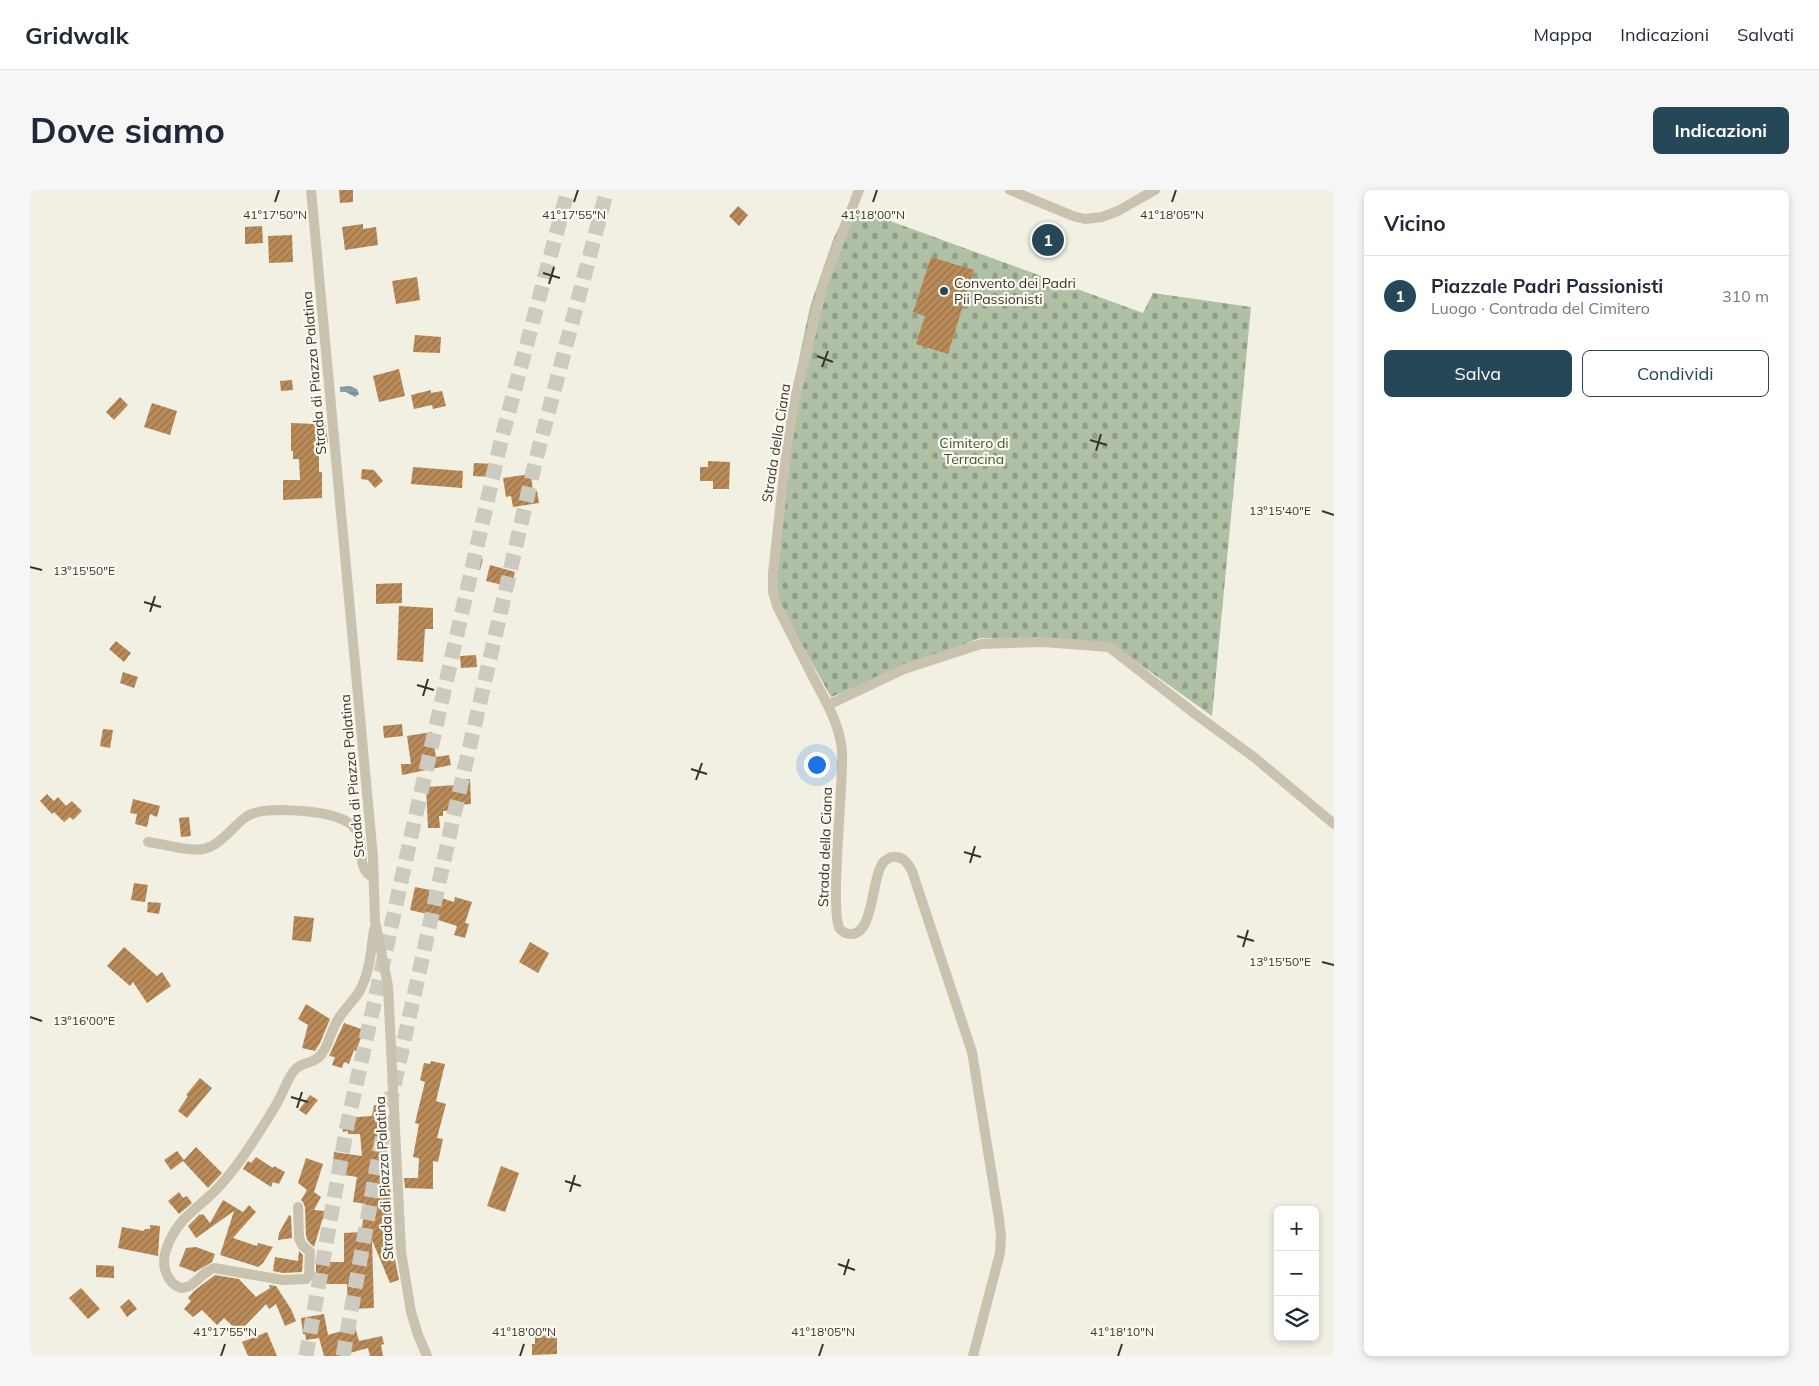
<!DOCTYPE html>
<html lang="it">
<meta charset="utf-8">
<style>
:root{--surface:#fff;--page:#f6f6f7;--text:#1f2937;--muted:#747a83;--line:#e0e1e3;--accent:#264757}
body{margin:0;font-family:Mulish,sans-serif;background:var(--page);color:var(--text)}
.controls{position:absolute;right:15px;bottom:15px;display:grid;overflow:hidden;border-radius:8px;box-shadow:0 2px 8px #0003}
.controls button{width:45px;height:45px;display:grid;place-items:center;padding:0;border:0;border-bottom:1px solid var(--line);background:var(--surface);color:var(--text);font:25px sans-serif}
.you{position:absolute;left:786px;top:574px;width:18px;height:18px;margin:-12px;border:4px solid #fff;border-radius:50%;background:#1a73e8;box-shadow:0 0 0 8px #1a73e833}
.badge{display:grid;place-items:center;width:32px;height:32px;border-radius:50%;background:var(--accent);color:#fff;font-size:16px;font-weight:700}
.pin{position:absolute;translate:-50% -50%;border:2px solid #fff;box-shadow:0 1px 5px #0006}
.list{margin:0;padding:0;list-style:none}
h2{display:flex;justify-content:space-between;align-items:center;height:65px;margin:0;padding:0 20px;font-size:21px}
h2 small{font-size:16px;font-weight:400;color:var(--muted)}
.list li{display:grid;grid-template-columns:32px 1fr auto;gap:15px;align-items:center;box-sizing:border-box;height:80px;padding:0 20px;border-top:1px solid var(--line)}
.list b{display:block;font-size:19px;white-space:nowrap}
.list p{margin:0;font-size:16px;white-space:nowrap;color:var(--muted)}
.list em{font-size:16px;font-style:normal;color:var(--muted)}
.actions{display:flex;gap:10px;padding:15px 20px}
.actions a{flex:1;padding:11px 0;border:1px solid var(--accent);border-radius:8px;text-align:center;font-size:18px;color:var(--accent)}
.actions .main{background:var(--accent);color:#fff}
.icon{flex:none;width:28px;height:28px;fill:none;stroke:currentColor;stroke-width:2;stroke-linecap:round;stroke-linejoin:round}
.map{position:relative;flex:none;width:1304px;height:1166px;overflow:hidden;border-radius:8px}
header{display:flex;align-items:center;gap:30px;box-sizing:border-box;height:70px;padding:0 25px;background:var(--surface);border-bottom:1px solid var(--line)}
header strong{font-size:24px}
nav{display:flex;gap:28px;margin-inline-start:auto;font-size:18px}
.intro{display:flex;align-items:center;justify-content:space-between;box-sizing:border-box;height:120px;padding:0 30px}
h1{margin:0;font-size:35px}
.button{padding:12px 22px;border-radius:8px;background:var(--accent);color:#fff;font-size:18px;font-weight:700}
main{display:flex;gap:30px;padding:0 30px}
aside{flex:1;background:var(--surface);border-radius:8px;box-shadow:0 2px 8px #0003}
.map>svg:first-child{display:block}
</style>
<header>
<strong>Gridwalk</strong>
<nav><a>Mappa</a><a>Indicazioni</a><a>Salvati</a></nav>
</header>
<div class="intro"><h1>Dove siamo</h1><a class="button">Indicazioni</a></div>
<main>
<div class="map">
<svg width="1304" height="1166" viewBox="0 0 1304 1166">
<defs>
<pattern id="cemetery-stones" width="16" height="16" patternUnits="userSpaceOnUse" patternTransform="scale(1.25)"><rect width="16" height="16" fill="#afc0a4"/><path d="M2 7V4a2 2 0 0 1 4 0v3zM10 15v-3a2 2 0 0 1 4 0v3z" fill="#8f9d86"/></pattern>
<pattern id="water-rules" width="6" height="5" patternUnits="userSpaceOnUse" patternTransform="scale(1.25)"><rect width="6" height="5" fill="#84a0ac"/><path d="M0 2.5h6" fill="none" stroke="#6d838c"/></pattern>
<pattern id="building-hatch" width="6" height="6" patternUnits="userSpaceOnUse" patternTransform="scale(1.25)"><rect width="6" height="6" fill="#ba8b58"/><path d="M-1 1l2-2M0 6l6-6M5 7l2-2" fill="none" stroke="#987249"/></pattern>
</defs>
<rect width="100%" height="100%" fill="#f2efe3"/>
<path fill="url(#cemetery-stones)" d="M819 16 1113 123 1123 103 1221 117 1182 526 1079 452 950 448 801 507 743 403 757 226 780 117 803 50Z"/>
<path fill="url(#water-rules)" d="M320 196 327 199 329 204 325 207 316 202H310V197Z"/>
<path fill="url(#building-hatch)" d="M309 0H323V12L310 13Z
M708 16 718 25 709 36 699 26Z
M333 34V39L346 37 348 55 315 60 312 37Z
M232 36 233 53 215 54V37Z
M262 45 263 72 239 73 238 46Z
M901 67 944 80 918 164 886 154 895 126 883 122Z
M387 87 390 110 366 114 362 91Z
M385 145 411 147 410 163 383 162Z
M369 179 375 206 349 212 343 186Z
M262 190 263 200 251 201 250 191Z
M401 200V203L412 201 416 216 403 219 402 215 384 219 381 205Z
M90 207 98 215 84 230 76 222Z
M122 213 147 221 140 245 114 237Z
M286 230H295L298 253H289V282H292V308L253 310V290H270L269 269H263V261H261V233L286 234Z
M678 271 700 272 699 299H683V291H670V277H678Z
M444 273 465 274 464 287 443 286Z
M383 277 433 281 432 298 381 294Z
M332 279 344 280 353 291 345 298 338 290 331 289Z
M501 284 503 302 507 301 509 313 483 317 481 306 476 307 473 288Z
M440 366 453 369 450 380 437 377Z
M460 375 485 382 481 397 456 391Z
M372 393V413L346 414V394Z
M369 416 403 418V439H395L393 472 367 470Z
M86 451 101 463 94 472 79 459Z
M446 465 447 477 431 478 430 466Z
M93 482 108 487 104 498 90 493Z
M372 534 373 546 354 548 353 536Z
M73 539 83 540 80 558 70 556Z
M402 542 406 567 419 565 421 575 372 585 371 574H381L377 546Z
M440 589 441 614 425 615V620L413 621V626H409L410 638H398L396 597 427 595 426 590Z
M17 604 24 611 28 607 36 616 42 611 52 621 43 630 40 627 34 632 24 622 22 624 10 611Z
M103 609 130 616 127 627 120 624 117 637 105 634 107 624 100 623Z
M159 627 161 646 151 647 149 628Z
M104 693 118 695 115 712 101 710Z
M385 697 400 700 399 704 424 712 425 707 442 712 435 733 439 734 435 748 424 745 427 736 405 729 406 726 380 720Z
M118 712 131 713 129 724 117 722Z
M264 726 284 728 281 752 262 750Z
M500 752 519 763 508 783 489 772Z
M94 757 127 786 132 782 141 796 117 813 103 792 100 796 77 776Z
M276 814 300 829 290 853 285 861 272 858 278 835 268 829Z
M314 833 334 840 326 861 324 860 319 874 314 872 312 878 302 875 305 867 299 866Z
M401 871 415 874 406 911 416 914 407 948 413 949 408 972 403 971V999L375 998 374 988H388L389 968 383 967 389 934 385 933 395 892 390 890 394 873 400 874Z
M170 888 182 898 157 928 148 921 158 906 156 905Z
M280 905 288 910 276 925 269 920Z
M344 915 354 917 349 944 353 986 360 987 363 1059 369 1090 360 1093 342 1050 344 1118 318 1119 317 1094H291V1086H286V1072H314V1043L331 1042 336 1014 323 1012 327 987 302 983 304 962 332 966 330 944H318V941L313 942 312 928 342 926Z
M166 957 192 983 178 998 153 971 141 980 134 970 147 961 154 970Z
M226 967 243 978 244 976 255 982 249 994 243 992 241 997 213 979 218 971 221 973Z
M276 968 293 974 284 1002 291 1007 284 1020 295 1021 284 1057 278 1051 276 1046 275 1017 273 1012 271 1010 277 1000 268 993Z
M471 976 489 983 475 1022 457 1016Z
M149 1002 153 1008 157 1006 162 1013 149 1024 138 1011Z
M193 1010 213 1022 219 1015 226 1022 203 1048 227 1056 228 1053 243 1057 233 1073 228 1077 190 1065 204 1021 166 1048 158 1036 170 1024 171 1025 173 1024 180 1033Z
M259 1025 261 1026 262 1048 248 1050 249 1043Z
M120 1035 130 1036 128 1066 88 1058 92 1037 114 1041 115 1039H120Z
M166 1057 185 1064 182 1072 165 1082 149 1076 156 1058Z
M269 1061 273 1065 272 1082 253 1083 243 1081 245 1067 268 1071Z
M66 1075 84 1076V1088L66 1087Z
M185 1085 209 1089 226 1107 240 1098 239 1095 246 1096 261 1119 266 1131 255 1136 246 1114 239 1119 236 1114 209 1142 194 1128 187 1135 172 1120 163 1127 154 1119 161 1111 158 1108 164 1101Z
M51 1098 70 1119 58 1129 39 1108Z
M99 1109 107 1119 97 1127 90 1117Z
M294 1124 298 1145 325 1137 329 1151 352 1146 354 1154 351 1155 353 1166H340L338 1158 309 1166H294L289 1148 276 1150 275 1144H273L271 1128Z
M237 1142 247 1166H218L212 1152Z
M527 1145V1164L502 1165V1154H505V1146Z"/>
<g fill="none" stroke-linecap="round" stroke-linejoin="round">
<path stroke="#cdcabf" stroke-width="15" stroke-dasharray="15 8" stroke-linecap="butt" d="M276 1166 317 936 384 633 471 251 538 0
M313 1166 350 959 426 616 505 273 577 0"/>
<path stroke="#c9c2af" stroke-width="10" d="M281 0 343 667 345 731 358 796 371 1061 381 1122 388 1145 397 1166
M829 0 794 91 766 204 757 256 743 383V402L747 416C759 440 771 463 783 487 795 510 810 534 812 561 814 591 799 723 810 739 813 742 816 744 820 744 843 746 842 691 851 676 853 671 860 666 866 667 874 667 879 675 882 681L942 862 969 1029 971 1047 970 1063 943 1166
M980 0 1043 26 1055 29 1072 27 1088 21 1125 0
M798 515 874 479 951 454 1013 452 1079 457 1164 523 1225 568 1304 634
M118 652C134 654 159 662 174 659 191 655 203 636 216 627 232 615 291 621 309 628 347 641 318 676 344 688
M268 1017 269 1048 272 1055 280 1062 279 1085 276 1089 253 1090 184 1078C171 1082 165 1098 151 1098 136 1093 131 1074 136 1060 148 1024 172 1018 194 991 213 969 231 940 246 915 252 905 256 892 263 882 270 872 282 874 289 867 298 859 300 843 306 833 312 821 322 813 329 802 340 783 341 760 344 739"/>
</g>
<path fill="none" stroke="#39342d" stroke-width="2" d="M245 12 249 0M544 12 548 0M843 12 847 0M1142 12 1146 0M513 83 530 88M519 94 524 77M787 166 803 172M792 177 798 161M1060 250 1077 255M1066 261 1071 244M1292 321 1304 325M0 377 12 380M114 412 131 417M120 422 125 406M387 495 404 500M393 506 398 489M661 579 677 584M666 590 672 573M934 662 951 667M940 673 945 656M1207 746 1224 751M1213 757 1218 740M1292 772 1304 775M0 827 12 831M261 907 278 912M267 918 272 902M535 991 551 996M540 1002 545 985M808 1074 825 1080M814 1085 819 1069M191 1166 195 1154M490 1166 494 1154M789 1166 793 1154M1088 1166 1092 1154"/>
<circle fill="#264757" stroke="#faf8ef" stroke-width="2" cx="914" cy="101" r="5"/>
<g text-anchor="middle" stroke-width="4.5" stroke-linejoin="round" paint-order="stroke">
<g font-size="14" fill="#39342d" stroke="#faf8ef" text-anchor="start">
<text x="924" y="98">Convento dei Padri<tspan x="924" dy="16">Pii Passionisti</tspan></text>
</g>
<g font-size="14" fill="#39342d" stroke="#faf8ef">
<text transform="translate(284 183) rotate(-95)" y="5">Strada di Piazza Palatina</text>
<text transform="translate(746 253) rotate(-81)" y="5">Strada della Ciana</text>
<text transform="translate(322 586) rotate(-95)" y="5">Strada di Piazza Palatina</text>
<text transform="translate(795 657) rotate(-88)" y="5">Strada della Ciana</text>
<text transform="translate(354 988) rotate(-93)" y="5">Strada di Piazza Palatina</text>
</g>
<g font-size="14" fill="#3f5533" stroke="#faf8ef">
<text x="944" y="258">Cimitero di<tspan x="944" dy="16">Terracina</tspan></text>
</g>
</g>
<g font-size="12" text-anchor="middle" fill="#39342d" stroke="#faf8ef" stroke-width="4.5" stroke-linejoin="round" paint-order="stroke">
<text x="245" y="29">41°17'50"N</text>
<text x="544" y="29">41°17'55"N</text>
<text x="843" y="29">41°18'00"N</text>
<text x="1142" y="29">41°18'05"N</text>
<text x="1250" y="325">13°15'40"E</text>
<text x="54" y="385">13°15'50"E</text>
<text x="1250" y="776">13°15'50"E</text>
<text x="54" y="835">13°16'00"E</text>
<text x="195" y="1146">41°17'55"N</text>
<text x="494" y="1146">41°18'00"N</text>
<text x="793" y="1146">41°18'05"N</text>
<text x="1092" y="1146">41°18'10"N</text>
</g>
</svg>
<div class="controls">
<button>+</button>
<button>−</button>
<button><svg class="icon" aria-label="layers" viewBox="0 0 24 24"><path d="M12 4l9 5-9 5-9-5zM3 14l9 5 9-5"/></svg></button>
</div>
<div class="you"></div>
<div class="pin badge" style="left:1018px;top:50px">1</div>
</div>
<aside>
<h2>Vicino<small></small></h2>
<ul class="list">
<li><span class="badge">1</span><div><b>Piazzale Padri Passionisti</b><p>Luogo · Contrada del Cimitero</p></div><em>310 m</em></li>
</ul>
<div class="actions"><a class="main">Salva</a><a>Condividi</a></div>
</aside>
</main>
